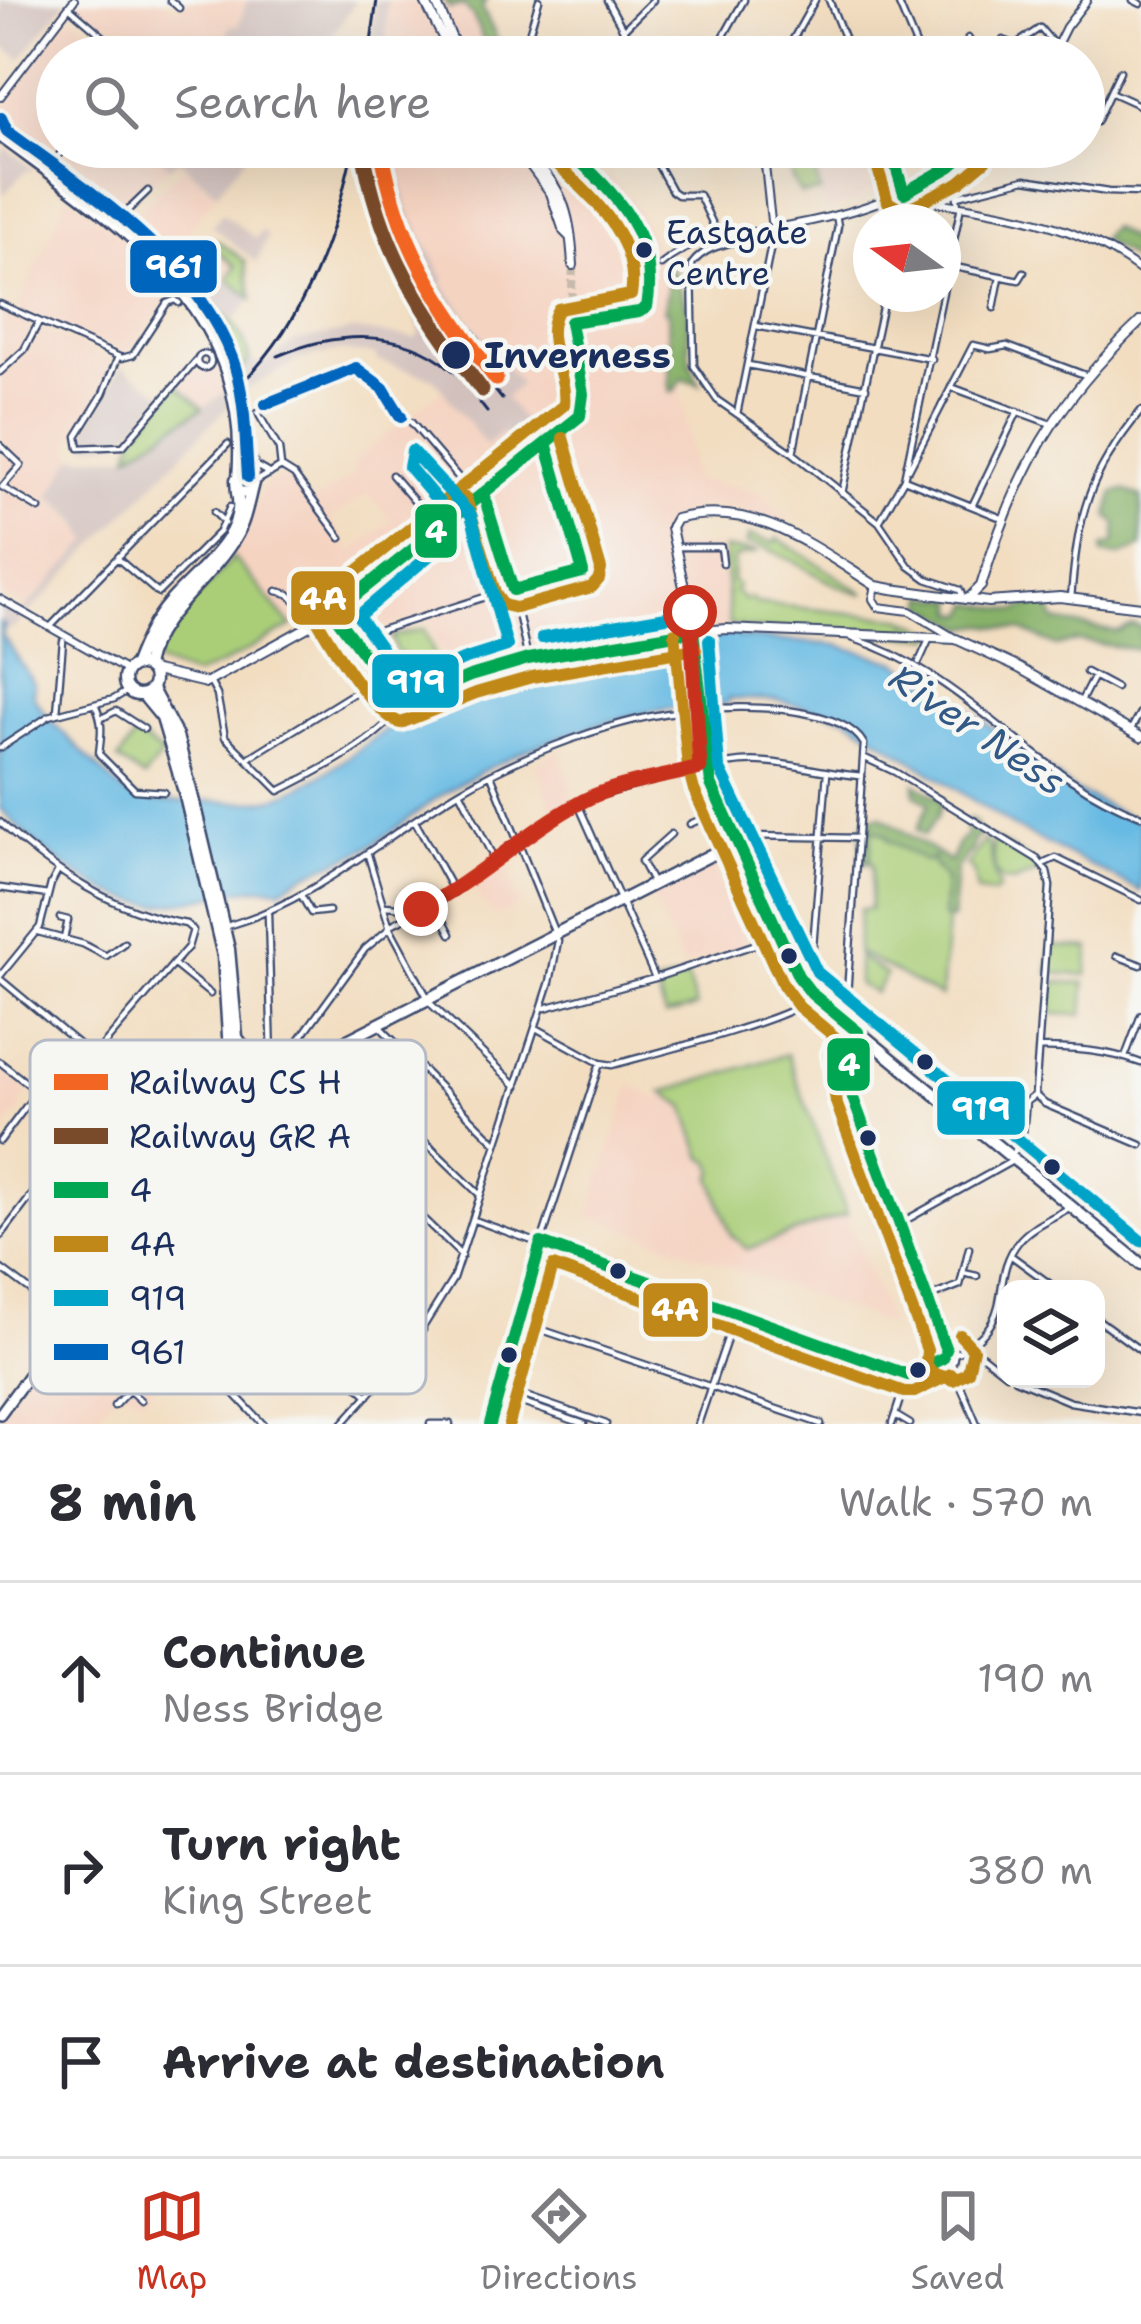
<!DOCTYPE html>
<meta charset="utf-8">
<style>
:root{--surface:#fff;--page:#f2f2f3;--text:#2b2b33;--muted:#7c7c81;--line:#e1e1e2;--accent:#c8321e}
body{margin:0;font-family:"Shantell Sans",sans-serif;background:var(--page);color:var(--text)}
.controls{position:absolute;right:36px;bottom:36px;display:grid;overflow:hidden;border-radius:24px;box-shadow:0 12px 48px #0002}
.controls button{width:108px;height:108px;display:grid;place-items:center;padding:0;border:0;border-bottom:3px solid var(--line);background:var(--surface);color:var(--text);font:60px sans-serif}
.compass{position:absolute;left:853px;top:204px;width:108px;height:108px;border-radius:50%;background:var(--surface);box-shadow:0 12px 48px #0002;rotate:285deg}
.stop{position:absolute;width:36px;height:36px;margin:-27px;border:9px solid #c8321e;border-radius:50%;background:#fff}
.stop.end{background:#c8321e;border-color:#fff;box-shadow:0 3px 12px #0008}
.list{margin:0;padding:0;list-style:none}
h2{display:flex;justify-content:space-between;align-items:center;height:156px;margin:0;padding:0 48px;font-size:51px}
h2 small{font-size:39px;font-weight:400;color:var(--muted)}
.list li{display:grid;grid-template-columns:78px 1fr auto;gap:36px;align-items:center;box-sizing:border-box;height:192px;padding:0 48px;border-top:3px solid var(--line)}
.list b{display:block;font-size:45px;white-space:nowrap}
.list p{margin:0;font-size:39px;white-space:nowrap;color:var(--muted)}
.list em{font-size:39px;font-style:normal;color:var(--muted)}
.icon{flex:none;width:66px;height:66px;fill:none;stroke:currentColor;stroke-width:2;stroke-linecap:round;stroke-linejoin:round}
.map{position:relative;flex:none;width:1141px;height:1424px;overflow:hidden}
.search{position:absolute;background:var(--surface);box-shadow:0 12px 48px #0002;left:36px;right:36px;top:36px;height:132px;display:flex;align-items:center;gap:30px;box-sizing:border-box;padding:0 42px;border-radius:66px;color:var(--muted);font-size:45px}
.sheet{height:732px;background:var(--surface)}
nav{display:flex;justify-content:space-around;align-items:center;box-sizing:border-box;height:168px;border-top:3px solid var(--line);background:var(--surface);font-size:33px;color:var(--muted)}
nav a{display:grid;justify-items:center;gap:6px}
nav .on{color:var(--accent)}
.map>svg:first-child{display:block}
</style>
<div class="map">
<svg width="1141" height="1424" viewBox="0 0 1141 1424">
<rect width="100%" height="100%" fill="#f6f6f2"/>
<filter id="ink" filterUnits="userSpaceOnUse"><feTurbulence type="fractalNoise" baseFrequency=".00833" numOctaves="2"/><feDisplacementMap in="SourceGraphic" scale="24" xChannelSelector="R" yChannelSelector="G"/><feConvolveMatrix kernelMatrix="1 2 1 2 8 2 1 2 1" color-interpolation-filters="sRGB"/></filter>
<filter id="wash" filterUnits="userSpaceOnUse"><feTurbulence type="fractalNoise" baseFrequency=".004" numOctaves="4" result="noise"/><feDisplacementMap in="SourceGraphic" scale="48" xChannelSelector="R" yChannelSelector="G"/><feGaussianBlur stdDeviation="2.7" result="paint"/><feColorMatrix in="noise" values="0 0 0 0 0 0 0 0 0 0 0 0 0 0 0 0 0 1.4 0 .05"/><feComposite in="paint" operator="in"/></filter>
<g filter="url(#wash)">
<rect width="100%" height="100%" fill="#f2ddc0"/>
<path fill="#f5d3c1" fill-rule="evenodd" d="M163 0 178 12 181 4 177 0H247L237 27 217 57H134L79 10 80 0Z
M387 0H419L425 10 470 0 492 57H386Z
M68 18H77L121 57H57L58 147 50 155 11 125 6 107 27 70Z
M72 147H156L152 153 170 167 119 207 62 164Z
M394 147H550L589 190 610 175 643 216 655 244 672 318 693 478 759 491 793 524 720 506 698 507 680 514 673 522 676 547H721L727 629 593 645 564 643 512 656 453 678 424 616 354 637 335 605 292 626 231 555 243 537 262 488 278 477 291 479 309 504 354 475 352 462 442 390 486 445 503 431 509 437 525 424 504 398 520 384 442 282 445 279 417 229 400 184ZM368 493 391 520 351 552 331 519Z
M788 147H859L877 192 825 211 820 192 801 194 792 179Z
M184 166 217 193 186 235 195 246 175 263 133 216Z
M69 194 136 248 169 288 165 303 127 354 17 309Z
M211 239 245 261 252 299 228 279 207 303 184 276Z
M0 308 33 326 26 341 0 367Z
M42 329 113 361 99 395 70 441 74 457 51 495 91 540 26 607 0 595V449L12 460 15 457 0 442V377L28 351Z
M217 361 225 391 203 408 177 385 191 369 207 370Z
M559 750 574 792 570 797 573 802 554 814 536 764Z
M502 857 520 905 495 917 469 885Z
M713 861 747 945 683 966 650 892Z
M787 1054 847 1214 890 1325 588 1215 631 1085 658 1099 663 1092Z
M0 1067 24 1086 27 1095 19 1105 22 1108 0 1134Z
M96 1274 175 1350V1365L143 1399 117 1389 91 1424H0V1383L11 1390Z"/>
<path fill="#d1c0bc" d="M0 0H67L21 59 0 44Z
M247 0H356L318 57H217L231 25 238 26Z
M375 0H387L386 57H371Z
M156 147H253L217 193 179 160 170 167 151 153Z
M372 147H394L407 206 445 280 442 283 520 384 505 398 525 423 508 437 503 432 486 445 433 378 378 361 376 355 338 351 297 360 246 390 242 371 249 360 262 365 296 341 354 330 414 338 420 333 377 184Z
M7 148 34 170 25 171 3 196 0 157Z
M222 213 255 238 262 231 268 235 257 263 212 226Z
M228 279 252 299 233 321 209 301Z
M121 366 163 394 122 441 88 446 86 426Z
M225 391 228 406 50 592 12 630 0 623V606L19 615 90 540 75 518 50 496 74 457 129 455 199 412Z"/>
<path fill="#aace78" stroke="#627e6b" stroke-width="3" d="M788 147H808L820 192 801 194 792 179Z
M209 240 218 241 245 261 252 299 228 279 236 266 213 247 209 251 204 247Z
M209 301C229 318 246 335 249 360L242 370 229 336 207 303Z
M177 385 203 408 129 455 136 434Z
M749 536 774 543 777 538 865 594C824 588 788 548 746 544Z
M724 549 758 552 734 558 732 581 738 586 735 591 744 600 751 598 755 603 906 619 908 624 911 621 934 633 933 637 757 629 729 624Z
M233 557 292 626 221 665 193 676 153 661C175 609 202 596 233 557Z
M424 629 443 675 396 692 369 652 380 647 390 674 405 669 399 659 404 655 397 653 391 637Z
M136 735 162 754 144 778 118 760Z
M866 817 951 870 941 997 857 952 860 909H870L873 864 863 863Z
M995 839 1033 862 1039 871 1013 882 1001 880 995 871 992 841Z
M984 840C994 849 991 871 999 888L995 894 977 892 973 871 967 866Z
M1051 946 1090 948 1087 975 1049 973Z
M858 956 886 975 875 993 858 984Z
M687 976 696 1007 665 1016 656 985Z
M1054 982 1085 983 1083 1015 1052 1014Z
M787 1054 847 1214 747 1249 731 1235 712 1178 715 1172 711 1161 703 1158 685 1106 663 1092Z"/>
<path fill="#87b168" stroke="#517063" stroke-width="3" d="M444 0H486L482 8 506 57H491L473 16 463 5 449 8Z
M1110 227 1136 242 1141 227V265L1101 239Z
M670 270H675C676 285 685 295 687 306 691 334 684 360 700 384L682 378 675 391 670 392 668 311H664Z
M1125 490 1141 497V547L1121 556 1103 554V547L1115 543 1117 524 1108 516 1114 492Z
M926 596 956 600V612L966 614 973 603 1016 611 1028 606 1049 605 1055 621 1117 632 1133 625 1141 627V650L1077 641 1056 646 1021 630 984 625 967 628 925 605Z
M915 783 943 801 937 818 924 835 917 830 929 803 915 794Z
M881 816 950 862 959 842 967 836 966 824 970 819 977 824 976 828 982 834 974 840 972 850 956 869 952 919H944L943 914 945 879 932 863 934 858 926 862 888 840 886 835 872 829 870 860 861 862V826L870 827 873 817Z"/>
<path fill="#66bae3" stroke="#4074a0" stroke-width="3" d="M0 623 5 627 2 635 34 683 33 696 50 720 124 793C146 806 172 801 197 801 222 800 255 806 280 796 344 772 390 715 453 689 509 666 574 657 634 648L636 644 738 633V637L837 645 897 662 960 703 1074 790 1141 823V891L1014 827 846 717 776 700 728 699 727 704C635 704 518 745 440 796 417 811 396 830 372 845 343 863 309 867 282 889 242 883 203 902 163 904 108 908 35 847 0 808Z"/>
</g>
<g filter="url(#ink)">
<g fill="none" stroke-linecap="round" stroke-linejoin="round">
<path stroke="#c7baac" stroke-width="6" stroke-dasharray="6 3" stroke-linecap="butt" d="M572 299 581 310
M595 319 631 313"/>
<path stroke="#c7baac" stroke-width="8" stroke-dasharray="8 4" stroke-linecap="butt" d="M571 312 573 265"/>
<defs>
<path id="minor" d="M170 0 179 8
M607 0 638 57
M829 0 852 57
M897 0 921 57
M1133 0 1141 4
M69 7 127 57
M623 30 653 0
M968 38 980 57
M1003 40 1015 45
M534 57 530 30 539 0
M712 57 744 0
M783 57 815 0
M1015 57V45L1040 28 1056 47
M1110 92 1141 106
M1096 122 1120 71
M648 147 672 191 678 195H699L719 237
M890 147 904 182 899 222
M54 161 66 147
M954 171 958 206
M958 196 1025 179 1108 192 1141 193
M122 216 148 191
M773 225C750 249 714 235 692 264L694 366 717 400 793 453 879 522 909 566 927 579 960 590 963 598
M661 265C685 244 734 226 766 233
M950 266 1019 280 1024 272
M180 269 202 241
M0 304 122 358 133 355 167 303 175 300 179 303
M994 308 1000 277
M756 326 932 359
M197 361a7 7 0 1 1 14 0a7 7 0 1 1-14 0Z
M118 357 103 394 77 436 79 448 123 446 197 360
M748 365 866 388
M0 372 24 350 39 322
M951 387 1051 424
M737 414 775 226
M0 445 21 465 2 487 39 509
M251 453 256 466 270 474
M793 453 838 226 836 215
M909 469 973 345 990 349 1007 346 1085 375
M392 475 438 529
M904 479 1004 519
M255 482 281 467
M483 493 513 590 528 659
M842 493 885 294
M972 506 1018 411
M214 512 225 523
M879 522 904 479 961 206
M341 538 294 475 281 467 279 449 258 413 266 404 353 368C373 371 395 399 401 417L411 422 476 498
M676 547H721L723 563
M118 559 158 593 219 532 230 507
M277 591 289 594 316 623
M1071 598C1078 515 1087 476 1141 411
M52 625 228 444
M852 638C969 675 1032 776 1141 816
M353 639 485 597 583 572 546 443
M919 662 929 640
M1086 672 1116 688
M210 682 217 695 225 737 279 791C315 773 382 739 402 705
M1081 701 1094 676
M95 704C104 724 101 734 99 754L135 790 164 792
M705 709C744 705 843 706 864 744L847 995 836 1014
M57 712 63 641
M102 718 116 711 144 729
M1130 731 1141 711
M0 748 49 716 114 699 127 691
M250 757 378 678
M865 758 895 772 1037 859 1047 872 1050 886 1035 1095 1026 1102 1022 1142 1012 1154
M708 769C761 750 809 773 862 776
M460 791 494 859
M578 804 655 978
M0 822C53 872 113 911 186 924L193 930 188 947 56 1100 48 1102
M416 823 454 892
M690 824 717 812
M739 840 750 836 858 838
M368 855 390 928 431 1004 517 1086
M1045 863 1056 858 1141 900
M653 884 641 861 671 834
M0 888 48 895
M301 895 311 913 329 911
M434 902 451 934
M385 906 421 909
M268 914 272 1058
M60 918 68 920 64 939
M230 925C317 899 382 837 460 791 522 754 621 716 693 710
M389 926 454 892 518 840 585 799 700 768
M38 932 83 944 106 956 124 943
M1117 956 1141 965
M173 964 210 994
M0 976 40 927 51 884 58 871
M0 979 423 1330
M810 984 827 772
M545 1008 655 978 780 936
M377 1024 496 1143
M536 1028 600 1063 612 1065C652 1054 790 1020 814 997
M858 1032 847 1053 853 1098 946 1350 943 1358 953 1362 955 1352 946 1350
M299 1040 365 949 390 928
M1039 1048C1076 1049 1106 1050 1141 1063
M329 1049 480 1195
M1125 1057 1141 1015
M0 1062 156 1185 196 1223 228 1261 368 1396
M282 1083 462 1256
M1035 1095 1045 1104 1141 1145
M225 1127 210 1112 231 1086
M0 1141 36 1093
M152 1208 156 1185
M474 1220 908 1375
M899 1224 1014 1160
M0 1237 41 1183 49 1182 71 1202 64 1215 57 1217 29 1198
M121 1250 191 1319 229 1388 263 1424
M1013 1257 1057 1289
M0 1268 70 1320
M963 1273 977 1276
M927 1298 960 1285 969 1248
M1096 1318 1141 1351
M196 1322 227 1350 226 1357 218 1365
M519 1322 821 1424
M63 1330 141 1401
M970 1346 1006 1374
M957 1353C1020 1320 987 1281 1019 1241 1031 1226 1051 1219 1067 1209
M951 1363 977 1424
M908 1375 943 1358
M1015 1379 1070 1402 1141 1413
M502 1388 606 1424
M499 1395 584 1424
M114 1406 128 1391
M895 1415 910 1424
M342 1424 408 1351 453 1279 550 982 558 941 491 775
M430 1424H450
M490 1424 534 1264 600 1063
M698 1424 735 1316
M892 1424 908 1375"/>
<path id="tertiary" d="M1051 57 1066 27 1087 0
M0 97 74 0
M565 147C600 180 681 258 643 311L631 313
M763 147 771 221 780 227C847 216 923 193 973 147
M904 193 914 199C994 211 1074 220 1141 271
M570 322 595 319
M876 586 873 599 878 607 910 611 953 637
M0 599 127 671"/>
<path id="secondary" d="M424 0 453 57
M435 0 460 57
M518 147C562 183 570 209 573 265
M525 158 551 193 564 231 570 237
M969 598 981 586C1016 472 1054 403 1141 321
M333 613 378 678 402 705 470 676 528 659 672 633 727 629 956 639 1019 668 1141 737
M692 632 689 638C694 707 689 784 737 840
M151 670 206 683 333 613 580 416 586 400 570 349 571 312
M738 841 707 770 695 637 671 528 676 519C755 499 812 546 876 586L892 589 988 602 1060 597 1141 607"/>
<path id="primary" d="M0 1414 121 1250 260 1086"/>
<path id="trunk" d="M1 118 7 131C83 187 200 266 232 358 245 396 245 438 248 477
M0 136C120 225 253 308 238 478
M135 664C143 643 153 621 168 604 193 574 248 537 237 493
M124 680a15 15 0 1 1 30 0a15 15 0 1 1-30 0Z
M146 666C157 614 203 587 231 544 245 525 247 505 253 483L246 476 236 480 237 493 250 492
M152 689 177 736 190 786 229 949 237 1037 248 1054 263 1060
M143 695 162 718 184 792 223 956 228 1036 239 1058 255 1076
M255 1073a15 15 0 1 1 30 0a15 15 0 1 1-30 0Z
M285 1072 738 841 807 989 1141 1264"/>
</defs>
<use href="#minor" stroke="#3b496d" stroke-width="9"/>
<use href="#tertiary" stroke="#3b496d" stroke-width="10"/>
<use href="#secondary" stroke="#3b496d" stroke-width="12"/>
<use href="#primary" stroke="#3b496d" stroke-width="14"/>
<use href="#trunk" stroke="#3b496d" stroke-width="15"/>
<use href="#minor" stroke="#fff" stroke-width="4.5"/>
<use href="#tertiary" stroke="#fff" stroke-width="6"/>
<use href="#secondary" stroke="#fff" stroke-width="8"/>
<use href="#primary" stroke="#fff" stroke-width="9"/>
<use href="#trunk" stroke="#fff" stroke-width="10"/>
<path stroke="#1b2f5e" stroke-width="3" d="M369 57 377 0
M375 147C381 200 409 323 448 358
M473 330 479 338
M278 356C333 332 401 327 450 368 465 380 475 397 487 412
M243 382C307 317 335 235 353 147
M490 384 502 399"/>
<defs>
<path id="bus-1" d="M565 147C614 193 660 235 647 307L639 312 570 322 583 394 580 416 333 613 402 705 470 676 528 659 693 631
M890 147 904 193 951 166 973 147
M483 493 513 590 583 572 546 443
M693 631 711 784 798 976 812 994 858 1032 847 1053 853 1098 946 1350
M490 1424 541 1243 908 1375 943 1358"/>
<path id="bus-2" d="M873 152 888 202 903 211 960 182 985 161
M553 160C590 195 641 239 631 295L558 309C540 339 568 374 564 405L322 599 316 608V618C332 646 371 712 401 723L476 693 532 677 696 649
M466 498 496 595 503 605 516 608 592 587 599 579 601 569 563 438
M675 633 688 768 694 790 783 985 799 1007 835 1037 829 1054 836 1102 927 1350 926 1364 933 1373 953 1380 968 1372 973 1349 960 1335
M509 1424 553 1266 904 1392H914L951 1374"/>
<path id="bus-3" d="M412 451 471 515 507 646 463 660 407 685 358 616 455 534 453 519 409 467Z
M542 638 690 613
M709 640 719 767 817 972 1141 1241"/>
<path id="bus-4" d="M1 118 7 131C90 192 194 257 232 358 246 395 245 438 248 477
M266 404 356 368 383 388 401 417"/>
</defs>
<use href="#bus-1" stroke="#f6f6f2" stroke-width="21"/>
<use href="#bus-2" stroke="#f6f6f2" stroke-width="21"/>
<use href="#bus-3" stroke="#f6f6f2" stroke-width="21"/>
<use href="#bus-4" stroke="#f6f6f2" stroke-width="21"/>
<use href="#bus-1" stroke="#00a651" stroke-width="12"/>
<use href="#bus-2" stroke="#c08818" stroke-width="12"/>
<use href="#bus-3" stroke="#01a3c8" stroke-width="12"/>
<use href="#bus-4" stroke="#0065bd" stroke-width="12"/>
<defs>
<path id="rail-1" d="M381 147C397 243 438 303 496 379"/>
<path id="rail-2" d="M363 150C380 249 422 312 482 390"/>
</defs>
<use href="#rail-1" stroke="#f6f6f2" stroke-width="24"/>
<use href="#rail-2" stroke="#f6f6f2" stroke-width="24"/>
<use href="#rail-1" stroke="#f26522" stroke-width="15"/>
<use href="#rail-2" stroke="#7a4b2a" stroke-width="15"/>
</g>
</g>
<g fill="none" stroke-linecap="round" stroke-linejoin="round" filter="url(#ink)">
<path stroke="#c8321e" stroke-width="15" d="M421 909C479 878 525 832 583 801 614 784 665 777 700 768L690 612"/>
</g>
<g fill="#1b2f5e" stroke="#f6f6f2" stroke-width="4.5">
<circle cx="644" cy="250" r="10"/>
<circle cx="456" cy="355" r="16"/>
<circle cx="789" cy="956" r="10"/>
<circle cx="925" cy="1062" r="10"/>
<circle cx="868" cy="1138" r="10"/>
<circle cx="1052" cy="1167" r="10"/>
<circle cx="618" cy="1271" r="10"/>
<circle cx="509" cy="1355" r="10"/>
<circle cx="918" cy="1370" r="10"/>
</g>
<g text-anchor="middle" stroke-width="9" stroke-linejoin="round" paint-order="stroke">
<g font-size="33" fill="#1b2f5e" stroke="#f6f6f2" text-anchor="start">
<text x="666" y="244">Eastgate<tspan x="666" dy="41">Centre</tspan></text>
</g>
<g font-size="36" font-weight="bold" fill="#1b2f5e" stroke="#f6f6f2" text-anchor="start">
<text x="484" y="368">Inverness</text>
</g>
<g font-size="39" font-style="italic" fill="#325986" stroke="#f6f6f2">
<text transform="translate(978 729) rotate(34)" y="14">River Ness</text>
</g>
</g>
<rect x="30" y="1040" width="396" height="354" rx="18" fill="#f6f6f2" stroke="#b4bac6" stroke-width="3"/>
<rect x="54" y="1074" width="54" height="16" fill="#f26522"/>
<rect x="54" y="1128" width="54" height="16" fill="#7a4b2a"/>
<rect x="54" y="1182" width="54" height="16" fill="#00a651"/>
<rect x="54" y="1236" width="54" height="16" fill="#c08818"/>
<rect x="54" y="1290" width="54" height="16" fill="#01a3c8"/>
<rect x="54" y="1344" width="54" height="16" fill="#0065bd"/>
<g font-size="33" fill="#1b2f5e">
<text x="129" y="1094">Railway CS H</text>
<text x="129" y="1148">Railway GR A</text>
<text x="129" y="1202">4</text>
<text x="129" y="1256">4A</text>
<text x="129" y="1310">919</text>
<text x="129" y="1364">961</text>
</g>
<g stroke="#f6f6f2" stroke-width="4.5">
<rect x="128" y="238" width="91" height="57" rx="12" fill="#0065bd"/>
<rect x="413" y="502" width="46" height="58" rx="12" fill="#00a651"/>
<rect x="289" y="569" width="68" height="58" rx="12" fill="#c08818"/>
<rect x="370" y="652" width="91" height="58" rx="12" fill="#01a3c8"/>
<rect x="825" y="1036" width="47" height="57" rx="12" fill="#00a651"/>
<rect x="935" y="1079" width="92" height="58" rx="12" fill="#01a3c8"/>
<rect x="641" y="1281" width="69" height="58" rx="12" fill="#c08818"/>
</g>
<g font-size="33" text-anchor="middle" font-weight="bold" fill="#fff">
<text x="174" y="278">961</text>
<text x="436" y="543">4</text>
<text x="323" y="610">4A</text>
<text x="416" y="693">919</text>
<text x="849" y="1076">4</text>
<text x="981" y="1120">919</text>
<text x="675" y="1321">4A</text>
</g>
</svg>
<div class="controls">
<button><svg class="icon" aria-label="layers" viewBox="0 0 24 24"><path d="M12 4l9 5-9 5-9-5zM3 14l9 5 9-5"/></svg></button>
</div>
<svg class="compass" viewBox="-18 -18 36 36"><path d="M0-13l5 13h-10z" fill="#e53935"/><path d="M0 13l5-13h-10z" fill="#7c7c81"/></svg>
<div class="stop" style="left:690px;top:612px"></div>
<div class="stop end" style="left:421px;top:909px"></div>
<div class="search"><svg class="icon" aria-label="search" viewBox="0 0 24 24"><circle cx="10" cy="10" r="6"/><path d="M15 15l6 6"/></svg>Search here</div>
</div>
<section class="sheet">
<h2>8 min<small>Walk · 570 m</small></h2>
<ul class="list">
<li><svg class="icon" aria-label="ahead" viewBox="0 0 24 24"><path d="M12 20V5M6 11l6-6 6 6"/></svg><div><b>Continue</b><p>Ness Bridge</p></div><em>190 m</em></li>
<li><svg class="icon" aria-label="right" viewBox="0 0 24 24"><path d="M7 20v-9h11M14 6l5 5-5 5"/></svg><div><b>Turn right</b><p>King Street</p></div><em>380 m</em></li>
<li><svg class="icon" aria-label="arrive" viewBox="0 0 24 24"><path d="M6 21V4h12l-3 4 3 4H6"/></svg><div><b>Arrive at destination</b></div></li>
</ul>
</section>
<nav>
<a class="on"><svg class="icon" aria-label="map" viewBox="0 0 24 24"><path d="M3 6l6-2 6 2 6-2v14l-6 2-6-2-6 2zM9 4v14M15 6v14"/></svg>Map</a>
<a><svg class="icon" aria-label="directions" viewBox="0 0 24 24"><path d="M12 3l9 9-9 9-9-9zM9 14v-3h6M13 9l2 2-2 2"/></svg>Directions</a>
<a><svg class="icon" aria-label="saved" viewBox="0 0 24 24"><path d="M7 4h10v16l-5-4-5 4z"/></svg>Saved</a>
</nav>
